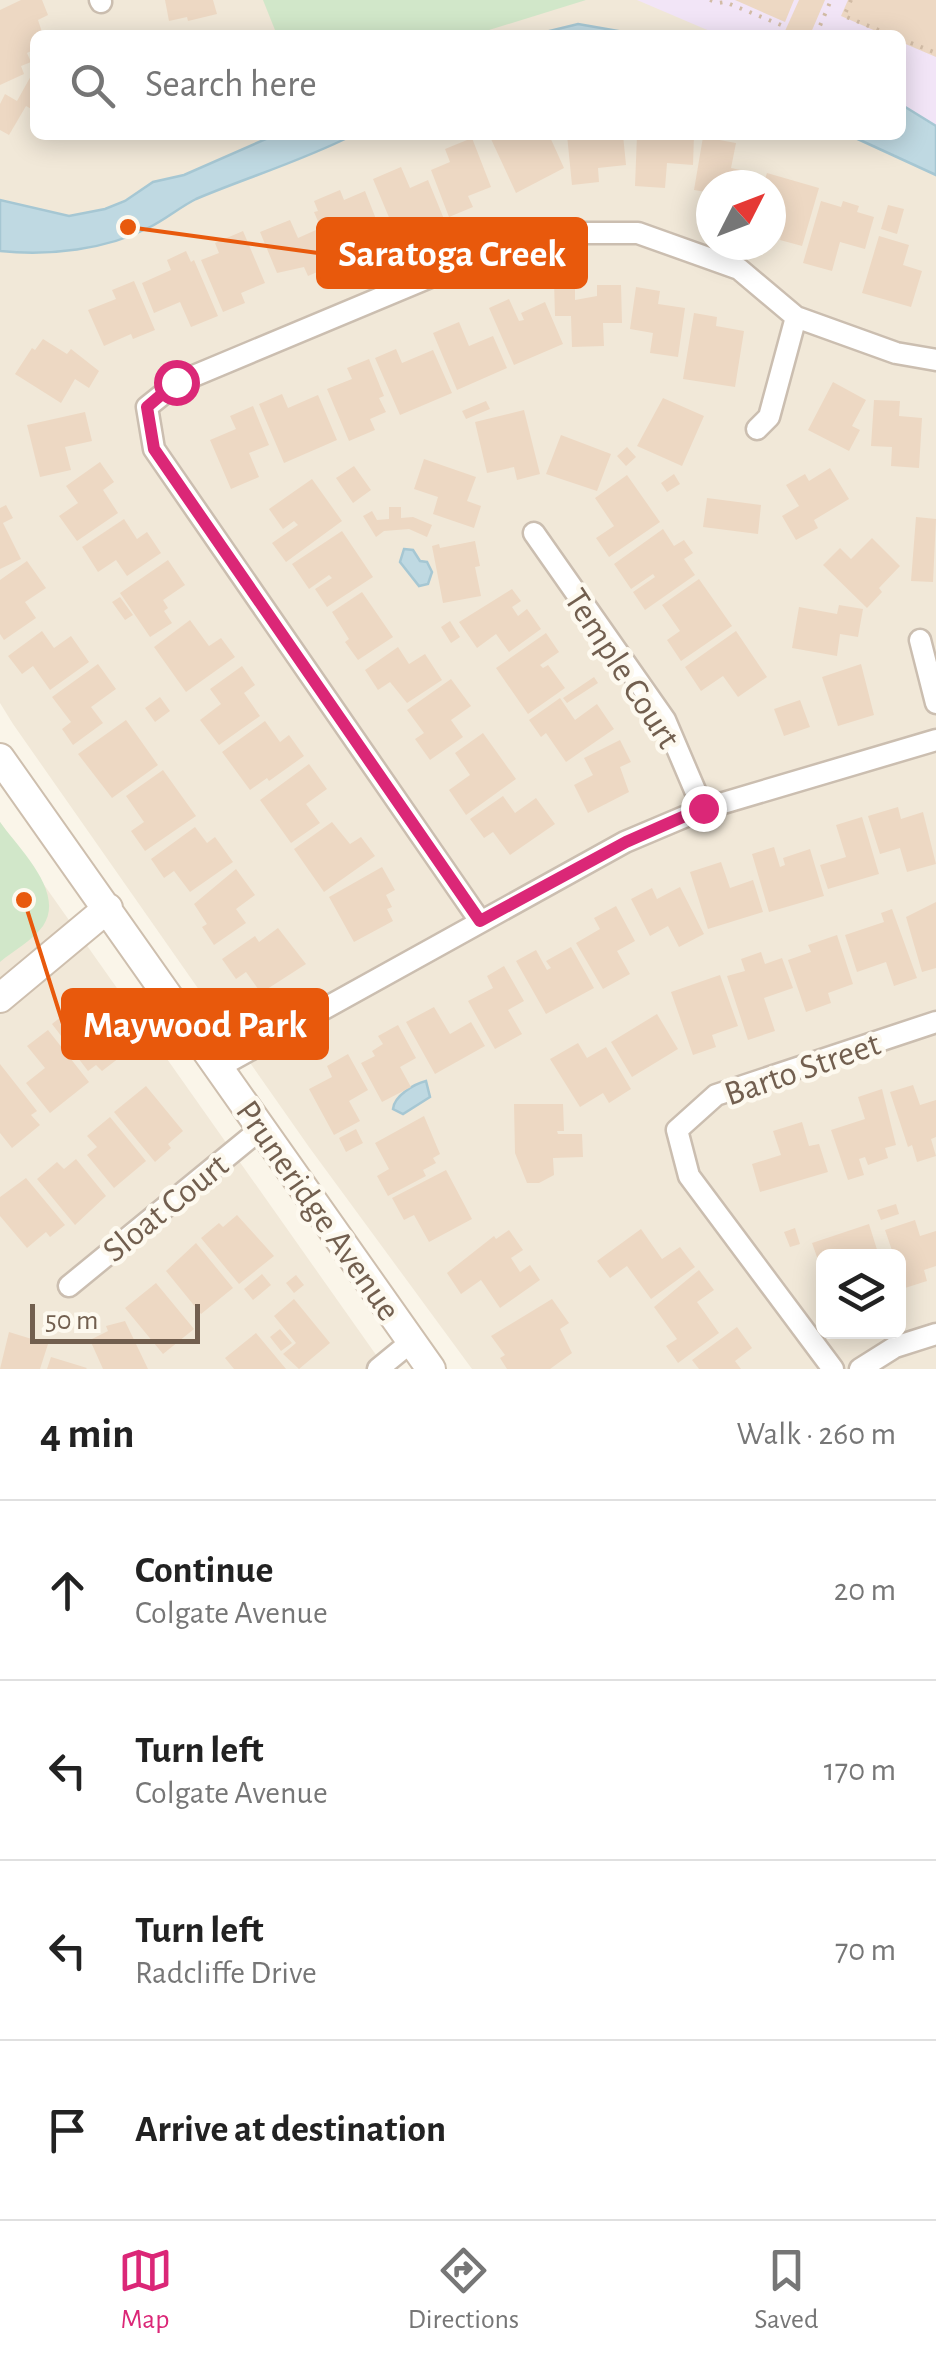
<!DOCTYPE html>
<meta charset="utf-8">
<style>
:root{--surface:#fff;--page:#f6f6f6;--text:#222;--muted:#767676;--line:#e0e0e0;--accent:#db2777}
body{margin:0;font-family:"Alegreya Sans",sans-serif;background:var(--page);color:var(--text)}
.controls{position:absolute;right:30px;bottom:30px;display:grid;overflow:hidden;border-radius:15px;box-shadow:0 5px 25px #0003}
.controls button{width:90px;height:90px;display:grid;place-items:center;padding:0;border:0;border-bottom:2px solid var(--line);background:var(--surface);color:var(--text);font:50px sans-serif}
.compass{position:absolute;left:696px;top:170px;width:90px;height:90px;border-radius:50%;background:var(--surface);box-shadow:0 5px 25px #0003;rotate:48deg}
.scale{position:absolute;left:30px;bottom:25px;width:170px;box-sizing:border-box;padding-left:10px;border:5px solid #725f4f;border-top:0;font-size:28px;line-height:35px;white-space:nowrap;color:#725f4f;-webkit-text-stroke:8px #fdf9ef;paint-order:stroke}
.stop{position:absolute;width:30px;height:30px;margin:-22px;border:8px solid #db2777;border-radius:50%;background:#fff}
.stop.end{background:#db2777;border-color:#fff;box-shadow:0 2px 10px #0008}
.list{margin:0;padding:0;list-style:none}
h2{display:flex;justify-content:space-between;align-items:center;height:130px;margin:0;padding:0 40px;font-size:42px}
h2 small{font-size:32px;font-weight:400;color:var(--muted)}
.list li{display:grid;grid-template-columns:65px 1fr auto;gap:30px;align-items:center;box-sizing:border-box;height:180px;padding:0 40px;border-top:2px solid var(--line)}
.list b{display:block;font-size:38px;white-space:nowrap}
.list p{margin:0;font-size:32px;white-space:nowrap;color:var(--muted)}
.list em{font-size:32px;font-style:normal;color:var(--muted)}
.icon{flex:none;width:55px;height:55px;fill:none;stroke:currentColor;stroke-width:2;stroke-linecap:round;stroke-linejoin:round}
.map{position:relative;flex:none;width:936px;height:1369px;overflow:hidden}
.search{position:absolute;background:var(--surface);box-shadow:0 5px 25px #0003;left:30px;right:30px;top:30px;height:110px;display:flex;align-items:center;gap:25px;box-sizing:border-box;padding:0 35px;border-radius:15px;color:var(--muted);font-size:38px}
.sheet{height:850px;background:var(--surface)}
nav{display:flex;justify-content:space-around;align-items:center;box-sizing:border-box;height:140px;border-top:2px solid var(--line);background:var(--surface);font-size:28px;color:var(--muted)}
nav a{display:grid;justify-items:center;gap:5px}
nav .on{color:var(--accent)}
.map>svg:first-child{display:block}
</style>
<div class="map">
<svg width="936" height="1369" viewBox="0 0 936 1369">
<rect width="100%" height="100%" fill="#faf5e9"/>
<path fill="#f1e8d8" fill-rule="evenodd" d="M0 0H936V1369H472L309 1147 13 724 0 703ZM35 35H901V135H35ZM711 185H771V245H711ZM824 1256H898V1332H824Z
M0 822 47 889 386 1369H0Z"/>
<path fill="#f2e5f7" d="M637 0H936V127L901 112V35H719Z"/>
<path fill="#d1e7c9" d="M263 0H586L473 35H277Z
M0 822C18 848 66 892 43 926 33 940 13 951 0 962Z"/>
<path fill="#bfd9e2" stroke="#a6c7d3" stroke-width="2.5" d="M578 24 641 35H533Z
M902 105 936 126V175L849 135H901Z
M275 135H353C302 161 248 177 196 199 180 207 166 219 150 227 106 250 49 256 0 251V200L69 216 105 209 125 201 153 182 184 175Z
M404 549 413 550 420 561 427 562 432 572 428 584 419 586 400 562Z
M426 1081 430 1097 403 1114 393 1109C394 1096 414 1084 426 1081Z"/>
<path fill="#edd8c3" d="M21 0H42L48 15 38 20 43 35H35V49L27 53 31 62 21 66 24 74 0 85V10Z
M165 0H213L217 14 188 21 187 17 169 21Z
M735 0H794L785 22Z
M799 0H825L810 35 785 31Z
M848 0H936V57L901 42V35H885L841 16Z
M32 74 35 76V111L26 106 9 135 0 130V104L5 94 17 101Z
M501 135H549L564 168 516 193 491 139Z
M567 135H623L626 165 598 168 599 182 572 185Z
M637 135H694L693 165 667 163 665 188 635 186Z
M703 137 736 143 731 168 749 172 747 185H711V193L694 190Z
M472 138 491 187 468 196 473 207 449 217 431 170 450 162 445 149Z
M401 167 410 188 428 180 444 219 422 228 417 217 393 227 373 179Z
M767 173 819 188 802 246 780 240 784 225 771 222V185H763Z
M340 190 344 200 365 191 376 219 353 229 363 255 337 266 314 212 318 211 314 201Z
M821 201 841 207 843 201 859 206 857 212 874 217 865 249 840 242 832 271 803 263Z
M888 205 904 209 897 234 881 229Z
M290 220 298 238 316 230 331 266 308 276 304 267 277 273 260 232Z
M243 231 265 283 241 293 245 303 223 312 201 260 219 253 215 243Z
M879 236 909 245 903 265 922 271 911 307 862 293Z
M186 251 191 262 194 260 218 316 191 327 180 302 154 313 142 283 171 270 167 260Z
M134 281 155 330 133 339 131 334 104 346 88 310 116 299 112 290Z
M554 281H575V300L597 296V285H621L622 323H603L604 346 572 347 571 316H555Z
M636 287 660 291 658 304 685 308 678 357 650 353 653 333 630 329Z
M509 299 519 321 524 320 521 313 545 302 563 344 514 365 489 308Z
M694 313 717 317 716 326 744 331 735 387 683 379Z
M459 322 469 346 493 336 507 368 457 390 433 333Z
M43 339 67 354 71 349 99 371 89 388 75 379 61 403 15 374 32 348 35 350Z
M396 349 402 363 433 350 452 393 400 415 375 358Z
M369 359 384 396 379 398 386 412 370 419 375 430 349 441 327 389 352 379 347 368Z
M833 382 866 400 852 426 860 430 849 451 808 430Z
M282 394 288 408 318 395 337 440 284 463 259 404Z
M663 398 704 416 682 466 637 446Z
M874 400 900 401 899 416 922 418 919 468 891 466 892 447 871 446Z
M486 401 490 409 466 419 462 411Z
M253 406 269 445 249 453 259 477 231 489 210 440 236 429 230 416Z
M524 410 540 474 517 480 514 467 487 473 475 422Z
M85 412 92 441 65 447 71 470 40 477 27 425Z
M561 435 611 454 597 491 546 474Z
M627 447 636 457 626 466 617 456Z
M424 459 476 477 467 501 481 506 474 528 433 514 438 497 414 489Z
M100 462 114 482 103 490 118 513 77 541 59 516 78 503 66 486Z
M354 466 371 490 353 503 336 478Z
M830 468 849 499 814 520 818 528 796 540 782 516 799 506 786 485 805 474 809 481Z
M674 474 680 484 667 492 661 483Z
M627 475 660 522 609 557 596 538 614 526 595 498Z
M312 479 342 521 286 562 272 543 298 525 294 521 283 529 269 509Z
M707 498 761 505 758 534 703 527Z
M6 505 13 518 3 523 21 559 0 569V508Z
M389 507H401V518L413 517 432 525 427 537 409 529 384 531 376 537 363 516 372 511 377 520 389 519Z
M916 517 936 519 933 582 911 581Z
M124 519 137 539 147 532 161 553 127 576 116 560 98 572 82 547Z
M663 529 674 546 684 540 693 553 684 559 695 575 645 610 633 592 655 577 653 574 631 589 614 564Z
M342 531 373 577 327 607 315 589 332 578 329 575 309 589 292 564Z
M872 538 900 566 879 588 882 592 867 608 823 565 840 548 851 559Z
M475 541 480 566 475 567 481 596 443 603 432 546 439 544 440 548Z
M168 560 185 585 163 600 168 608 164 611 172 623 150 637 120 593Z
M27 561 46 588 25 602 36 618 4 640 0 634V580Z
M699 579 732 626 681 661 667 640 680 631 662 605Z
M512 589 521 601 512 607 518 616 527 609 541 629 509 652 496 634 477 648 459 622Z
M362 592 393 637 358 660 345 642 349 639 332 612Z
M120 597 133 615 125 620 112 602Z
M839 605 863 609 858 637 840 634 837 656 792 648 799 607 837 614Z
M190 620 209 646 221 638 235 657 186 692 154 647Z
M450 621 460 637 451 643 441 627Z
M42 631 54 648 71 636 89 662 50 690 33 666 22 674 8 656Z
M736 631 767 677 738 697 723 676 701 691 685 667Z
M546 633 559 652 540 665 543 668 548 665 565 688 528 714 496 668Z
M398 647 409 664 425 654 442 680 407 703 390 682 378 690 365 670Z
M98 664 116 689 91 707 103 723 73 745 62 729 71 722 52 697Z
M861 664 874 715 838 726 822 677Z
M242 666 255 685 244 693 260 716 219 745 200 720 221 704 210 689Z
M594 677 598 683 567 703 563 698Z
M451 679 471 706 451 720 463 737 430 760 415 739 424 733 407 710Z
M160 697 170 711 155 722 145 708Z
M560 698 575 720 597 704 614 729 566 762 546 733 541 737 529 720Z
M800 700 810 727 784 736 774 709Z
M126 720 158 765 112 798 78 754Z
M265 721 280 742 289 735 304 756 269 781 267 778 250 790 222 752Z
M483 733 516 779 466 815 449 790 470 775 455 753Z
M620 740 631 762 620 767 629 792 588 813 574 785 593 775 584 758Z
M309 764 327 789 306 804 320 823 291 843 260 800Z
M163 770 196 816 145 851 131 831 144 822 126 796Z
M503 796 515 813 536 798 555 824 510 855 493 832 484 838 470 819Z
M898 807 901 819 923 812 936 864 907 872 900 848 880 854 868 816Z
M862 817 879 874 828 889 820 865 846 857 836 825Z
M332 822 350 844 361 837 375 856 324 892 294 849Z
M195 827 207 843 215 837 233 862 190 892 174 871 164 878 151 859Z
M774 847 780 867 785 865 783 858 810 849 824 896 769 912 752 854Z
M721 862 730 888 753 880 763 912 708 929 690 872Z
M382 867 395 890 386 895 392 907 387 909 393 921 354 942 329 897Z
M236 869 255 895 236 909 246 923 214 945 202 927 207 924 194 904Z
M680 887 704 934 679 947 668 926 650 936 631 899 652 888 657 899Z
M936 902V968L922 972 906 917Z
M616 906 635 941 617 951 630 974 603 989 576 943 600 929 594 918Z
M892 909 917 978 894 986 886 962 857 972 845 935 884 922 881 913Z
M278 928 306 964 261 993 246 972 236 979 222 959 255 936 259 942Z
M837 935 853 984 828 993 831 1003 806 1012 788 960 811 952 808 945Z
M571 947 594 988 546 1014 516 961 536 950 547 970 551 968 546 961Z
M761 952 765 964 782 958 793 988 764 998 775 1031 748 1040 727 976 745 971 741 959Z
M504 966 524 1001 508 1010 522 1034 495 1049 468 1001 493 988 487 976Z
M720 975 738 1026 712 1035 716 1047 693 1055 671 992Z
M86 997 128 1051 102 1071 96 1065 88 1071 52 1024Z
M434 1007 450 1034 471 1022 485 1046 435 1074 406 1022Z
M657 1014 678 1049 632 1077 611 1042Z
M398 1025 416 1058 400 1067 411 1087 382 1102 361 1063 375 1056 372 1051 383 1044 378 1036Z
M48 1030 89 1082 50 1113 26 1083 45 1068 27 1046Z
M578 1043 587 1058 606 1047 631 1089 609 1103 603 1093 580 1107 550 1059Z
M348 1054 368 1090 349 1101 360 1121 334 1135 309 1089 332 1077 327 1066Z
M0 1064 37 1111 31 1115 40 1125 12 1148 0 1133Z
M913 1085 920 1105 936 1100V1137L931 1139 936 1156 917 1162 912 1145 908 1147 890 1092Z
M146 1086 183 1131 168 1144 171 1148 155 1162 114 1112Z
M882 1089 896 1145 885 1148 888 1158 868 1165 865 1157 859 1159 864 1175 848 1180 831 1130 865 1119 858 1097Z
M514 1104H563L564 1131H557L558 1134H582L583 1157 553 1158 554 1175 539 1183H527L515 1153Z
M424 1116 440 1154 433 1158 436 1163 423 1170 426 1176 388 1196 377 1176 389 1169 375 1143Z
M110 1117 146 1161 114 1188 87 1155 97 1147 87 1136Z
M802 1122 809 1146 819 1144 828 1172 760 1192 752 1164 781 1155 773 1131Z
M356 1129 363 1143 346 1152 339 1138Z
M76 1159 106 1196 75 1225 37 1179 57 1162 64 1169Z
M446 1170 472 1219 429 1242 414 1215 404 1220 392 1198Z
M26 1178 65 1225 50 1237 46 1232 27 1248 0 1216V1197Z
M896 1204 899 1214 881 1220 877 1210Z
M237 1215 274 1256 239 1284 201 1238 219 1223 223 1227Z
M915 1220 920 1236 936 1231V1266L924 1270 927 1281 905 1288 898 1270V1256H894L885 1230Z
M869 1224 879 1256H824L823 1274 812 1243Z
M795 1228 800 1244 790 1247 784 1232Z
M641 1229 662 1259 680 1247 695 1267 651 1299 627 1266 610 1278 597 1261Z
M509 1230 523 1250 511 1258 520 1272 530 1265 540 1280 500 1308 481 1280 461 1294 447 1273 494 1236 496 1239Z
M196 1243 233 1288 201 1314 166 1271Z
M699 1270 714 1290 697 1302 719 1333 678 1363 666 1346 677 1339 654 1307Z
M262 1274 271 1285 253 1300 244 1289Z
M296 1275 304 1285 294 1293 286 1283Z
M156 1283 194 1329 163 1354 125 1308Z
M294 1299 330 1343 299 1369 283 1354 296 1343 274 1316Z
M552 1299 569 1323 560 1329 572 1353 550 1369H507L500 1358 505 1355 491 1336Z
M125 1321 148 1369H103L90 1340 108 1331 106 1326Z
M737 1327 752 1348 735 1361 741 1369H699L692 1360Z
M280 1329 292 1343 281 1351 270 1337Z
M9 1332 48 1344 40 1369H0Z
M256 1333 286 1369H234L225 1358Z
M51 1357 87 1368 86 1369H47Z"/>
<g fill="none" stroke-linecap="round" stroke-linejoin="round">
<defs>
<path id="street" d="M100 0 101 2
M757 429 769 417 796 317
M534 533 665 720 703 809
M920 640 936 703
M480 921 154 449 147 407 177 383 514 242 572 233H638L739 269 796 317 896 353 936 360
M219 1067 625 842 703 809 936 740
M69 1286 262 1128
M378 1369 411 1342
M833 1369 689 1176 677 1130 716 1095 936 1022
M860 1369 895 1347 936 1334"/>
<path id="secondary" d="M0 758 431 1369
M0 998 108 908"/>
</defs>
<use href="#street" stroke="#cbbeb0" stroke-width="25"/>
<use href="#secondary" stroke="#cebfae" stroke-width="32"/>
<path stroke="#d2bca6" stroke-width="4" stroke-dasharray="2.5 8" stroke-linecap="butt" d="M710 0 718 3 725 2 781 25
M851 0 844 16 891 35
M816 35 831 0
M901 39 936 53"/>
<use href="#street" stroke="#fff" stroke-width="20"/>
<use href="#secondary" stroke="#fff" stroke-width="28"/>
</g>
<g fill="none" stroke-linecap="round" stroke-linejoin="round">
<path stroke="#db2777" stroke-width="12" d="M176 382 147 407 154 449 480 921 626 842 703 808"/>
</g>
<g text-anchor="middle" stroke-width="9" stroke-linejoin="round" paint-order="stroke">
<g font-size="35" fill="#725f4f" stroke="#fdf9ef">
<text transform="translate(623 668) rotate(57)" y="12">Temple Court</text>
<text transform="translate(802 1068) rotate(-19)" y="12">Barto Street</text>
<text transform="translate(165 1207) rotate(-39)" y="12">Sloat Court</text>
<text transform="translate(319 1210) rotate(55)" y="12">Pruneridge Avenue</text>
</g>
</g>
<path fill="none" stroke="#e8590c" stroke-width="4" d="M128 227L318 253M24 900L63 1024"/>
<g fill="#e8590c" stroke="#fdf9ef" stroke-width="4">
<circle cx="128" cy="227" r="10"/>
<circle cx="24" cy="900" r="10"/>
</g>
<g fill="#e8590c" stroke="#e8590c" stroke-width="4">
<rect x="318" y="219" width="268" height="68" rx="10"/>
<rect x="63" y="990" width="264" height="68" rx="10"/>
</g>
<g font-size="38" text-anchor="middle" font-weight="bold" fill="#fff">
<text x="452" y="266">Saratoga Creek</text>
<text x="195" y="1037">Maywood Park</text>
</g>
</svg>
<div class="controls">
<button><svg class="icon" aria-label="layers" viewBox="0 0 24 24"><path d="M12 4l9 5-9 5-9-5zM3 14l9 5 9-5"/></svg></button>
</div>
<svg class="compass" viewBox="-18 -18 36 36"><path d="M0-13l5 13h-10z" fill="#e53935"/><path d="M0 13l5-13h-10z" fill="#767676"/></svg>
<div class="scale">50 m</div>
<div class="stop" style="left:176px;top:382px"></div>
<div class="stop end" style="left:703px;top:808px"></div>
<div class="search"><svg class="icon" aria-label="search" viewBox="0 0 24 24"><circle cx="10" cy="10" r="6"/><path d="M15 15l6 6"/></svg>Search here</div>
</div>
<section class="sheet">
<h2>4 min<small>Walk · 260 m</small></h2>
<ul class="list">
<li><svg class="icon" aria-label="ahead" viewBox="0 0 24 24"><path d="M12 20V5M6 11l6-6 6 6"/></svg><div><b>Continue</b><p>Colgate Avenue</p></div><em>20 m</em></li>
<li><svg class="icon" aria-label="left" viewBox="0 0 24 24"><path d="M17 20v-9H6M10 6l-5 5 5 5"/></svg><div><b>Turn left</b><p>Colgate Avenue</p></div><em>170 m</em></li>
<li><svg class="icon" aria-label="left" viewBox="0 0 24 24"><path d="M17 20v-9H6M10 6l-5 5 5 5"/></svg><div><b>Turn left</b><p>Radcliffe Drive</p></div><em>70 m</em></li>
<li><svg class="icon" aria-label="arrive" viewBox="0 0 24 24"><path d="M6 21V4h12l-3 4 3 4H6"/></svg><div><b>Arrive at destination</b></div></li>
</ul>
</section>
<nav>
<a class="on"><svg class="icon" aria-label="map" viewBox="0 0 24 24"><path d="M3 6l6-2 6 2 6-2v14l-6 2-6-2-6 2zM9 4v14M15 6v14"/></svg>Map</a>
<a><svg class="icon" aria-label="directions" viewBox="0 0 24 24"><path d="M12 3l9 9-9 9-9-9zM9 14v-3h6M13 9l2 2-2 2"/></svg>Directions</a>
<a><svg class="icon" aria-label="saved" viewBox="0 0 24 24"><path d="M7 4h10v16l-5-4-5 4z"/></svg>Saved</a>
</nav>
